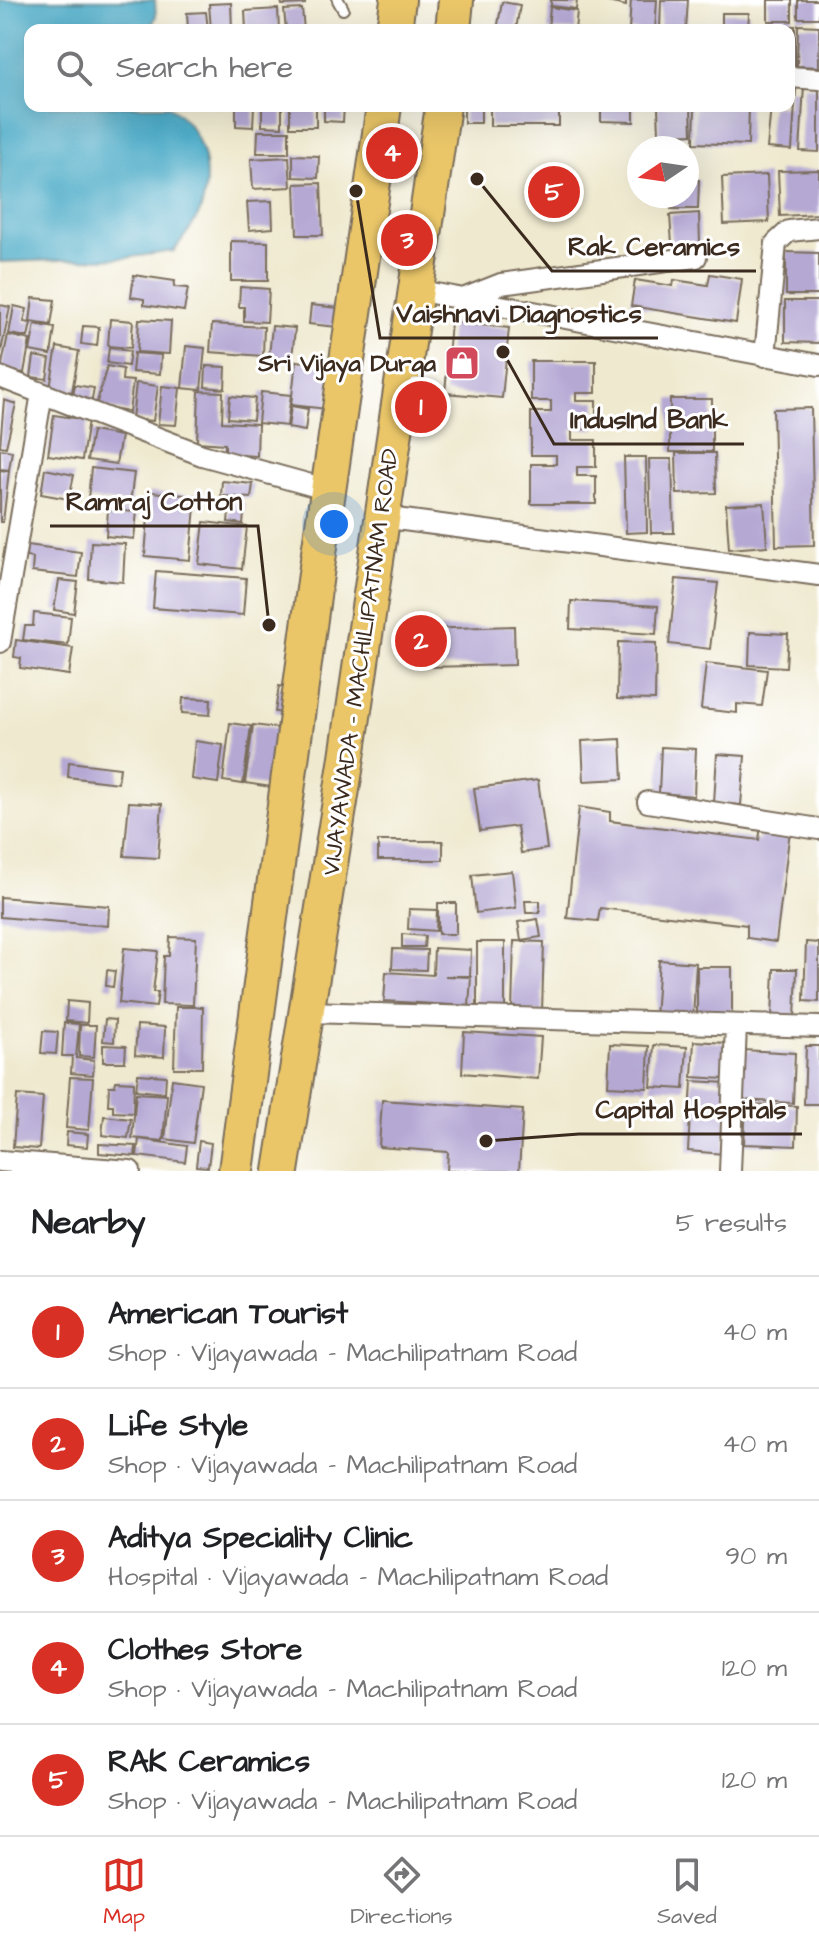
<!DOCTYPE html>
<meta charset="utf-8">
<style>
:root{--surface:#fff;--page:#f6f6f6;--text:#202124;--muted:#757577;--line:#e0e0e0;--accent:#d93025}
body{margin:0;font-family:"Architects Daughter",sans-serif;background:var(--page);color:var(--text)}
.compass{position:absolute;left:627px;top:136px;width:72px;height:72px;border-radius:50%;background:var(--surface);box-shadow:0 8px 32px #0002;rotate:257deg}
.you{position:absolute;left:334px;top:524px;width:28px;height:28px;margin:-20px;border:6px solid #fff;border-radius:50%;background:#1a73e8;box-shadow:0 0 0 12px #1a73e833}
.badge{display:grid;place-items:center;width:52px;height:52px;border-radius:50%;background:var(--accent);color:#fff;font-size:26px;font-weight:700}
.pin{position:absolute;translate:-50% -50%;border:4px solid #fff;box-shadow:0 2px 8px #0006}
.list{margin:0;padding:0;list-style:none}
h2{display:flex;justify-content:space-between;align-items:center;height:104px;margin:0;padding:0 32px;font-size:34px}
h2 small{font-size:26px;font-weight:400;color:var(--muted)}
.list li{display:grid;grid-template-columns:52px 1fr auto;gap:24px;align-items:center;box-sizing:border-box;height:112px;padding:0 32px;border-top:2px solid var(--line)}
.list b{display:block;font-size:30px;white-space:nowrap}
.list p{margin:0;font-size:26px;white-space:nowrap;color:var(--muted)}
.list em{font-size:26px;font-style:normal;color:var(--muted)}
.icon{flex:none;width:44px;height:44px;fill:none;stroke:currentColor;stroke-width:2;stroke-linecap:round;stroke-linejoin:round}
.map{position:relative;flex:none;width:819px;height:1171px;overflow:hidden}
.search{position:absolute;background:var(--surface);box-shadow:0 8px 32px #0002;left:24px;right:24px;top:24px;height:88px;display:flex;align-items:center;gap:20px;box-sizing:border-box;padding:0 28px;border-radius:16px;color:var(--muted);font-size:30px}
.sheet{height:664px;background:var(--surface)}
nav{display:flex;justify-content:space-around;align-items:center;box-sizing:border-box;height:112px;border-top:2px solid var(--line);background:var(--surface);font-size:22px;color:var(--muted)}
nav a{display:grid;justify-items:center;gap:4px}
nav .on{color:var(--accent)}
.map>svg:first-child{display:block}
</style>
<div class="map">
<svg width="819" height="1171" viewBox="0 0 819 1171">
<rect width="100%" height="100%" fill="#fff"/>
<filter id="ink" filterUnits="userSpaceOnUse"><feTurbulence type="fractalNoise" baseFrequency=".0125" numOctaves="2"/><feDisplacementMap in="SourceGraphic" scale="16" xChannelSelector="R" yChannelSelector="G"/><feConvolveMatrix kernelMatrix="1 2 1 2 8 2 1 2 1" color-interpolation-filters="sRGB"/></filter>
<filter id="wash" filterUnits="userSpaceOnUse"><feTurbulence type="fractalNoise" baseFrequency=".006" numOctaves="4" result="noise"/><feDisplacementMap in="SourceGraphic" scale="32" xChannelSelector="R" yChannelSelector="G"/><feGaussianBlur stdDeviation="1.8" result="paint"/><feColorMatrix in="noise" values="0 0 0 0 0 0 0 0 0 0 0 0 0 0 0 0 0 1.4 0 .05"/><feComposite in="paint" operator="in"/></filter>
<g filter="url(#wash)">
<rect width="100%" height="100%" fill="#efe9cf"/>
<path fill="#47a9c6" stroke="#416a72" stroke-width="2" d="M0 0H155L156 16 150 30H30V106H168C203 128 213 170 201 209 197 223 182 238 174 251L125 258 0 262Z"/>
<g id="blocks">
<path fill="#b5a9d4" d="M281 0H304L305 4 282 5Z
M551 0H577L576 9 551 6Z
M598 0H626V6Z
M631 0H657L655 30H629Z
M661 0H688L686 30H660Z
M768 0H792V21H768Z
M798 0H819V18H798Z
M502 2 520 5 516 30H497Z
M231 3 232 30H211L209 4Z
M550 7 577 11 575 30H548Z
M278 9 279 30H246L245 11Z
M302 9 304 30H286L284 10Z
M206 12 208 30H188L187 13Z
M722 13H749L748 30H722Z
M798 25 819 26V67L797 66Z
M765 26H795V68H789V30H765Z
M804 86 819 87V152L800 151Z
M789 88 796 89 792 150 767 148 771 106H789Z
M236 106H254L253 127 236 126Z
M262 106 282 107V127L262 126Z
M290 106H316V127H290Z
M324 106H344L343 122 324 121Z
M464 106H481V123H464Z
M490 106H559V126H490Z
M601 106H634V122L601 121Z
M658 106H691L692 134 659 136Z
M695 106H749L748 145 694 143Z
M258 131H289V153H257Z
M293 155 319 156 318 178 293 177Z
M289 157 291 187 253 189 251 159Z
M819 170V214L780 216 778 171Z
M767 175 769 222 724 224 722 177Z
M687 180H699L698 209H671V196H687Z
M321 183 323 235H297L295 184Z
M272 201 273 228 249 230 247 202Z
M699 213 700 243 672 244 670 215Z
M231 241 268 242V281H231Z
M786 252 819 253V295H786Z
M710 274 742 279 736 323 631 306 635 280 673 286 674 280 708 285Z
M134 275 175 281 174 287 188 288 184 311 144 305V299L131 297Z
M240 287 269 289 267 322 244 321V307H239Z
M33 298 55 300 51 325 30 322Z
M785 301H819V343L785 342Z
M0 305 10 307 1 352H0Z
M311 305 339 308 337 327 309 324Z
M14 306 27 309 24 322 31 323 28 337 9 334Z
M110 319 133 321 131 348 108 346Z
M139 319 171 321 169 354 137 352Z
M451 322 509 328 502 398 445 393Z
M35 324 55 328 51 355 30 351Z
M212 324 264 327 263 356 210 352Z
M83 326 99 327 97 346 81 344Z
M272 326 295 328 292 359 269 357Z
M8 335 30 340 24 373 1 369Z
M186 346 205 348 201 390 182 388Z
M57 347 79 351 72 392 50 388Z
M109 348 130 351 128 366 107 363Z
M134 353 161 355 160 374 132 372Z
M34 356 50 359 47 379 31 377Z
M296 361 333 365 327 409 291 405Z
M531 361H596V393H576V401H596V429H572V440H596V467H577V476H596V504H531V464H556V455H531V412H551V401H531Z
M107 366 123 369 122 380 133 381 129 412 96 406Z
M206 366 226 367 225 389 205 387Z
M136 383 158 386 153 421 132 419Z
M75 385 94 388 92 400 73 396Z
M162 386 180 388 176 425 158 424Z
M199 391 223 392 222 422 258 424 257 456 225 454V444L197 442Z
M261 392 291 395 287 426 258 423Z
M230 396 255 398 253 420 228 418Z
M670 399H712V452H670Z
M4 400 16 404 6 447 0 446Z
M291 406 308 409 305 431 288 428Z
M811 408 814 545 776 546 773 409Z
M54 415 88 420 82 460 48 455Z
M92 431 121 436 116 464 87 460Z
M0 449 12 451 9 470 0 469Z
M676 453H715L716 493 677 494Z
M624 457H646L647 532 626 533Z
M649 459H672L674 533H651Z
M91 468 134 473 130 504 88 499Z
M45 469 74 475 69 499 41 494Z
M0 470 9 471 3 522H0Z
M222 481 253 484 251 498 221 496Z
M150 492 196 496 190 560 145 556Z
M230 502 245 503 243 524 228 522Z
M764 503 767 546 729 549 726 505Z
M108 510 137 512 134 539 106 536Z
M204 522 247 527 242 569 199 564Z
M91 542 125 544 123 582 89 579Z
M27 545 81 552 78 577 32 572 33 558 26 557Z
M156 571 246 578 243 615 153 608Z
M676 579 718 583 710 649 669 644Z
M59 580 78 582 74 613 54 610Z
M571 601 658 606 656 634 570 629Z
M34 613 71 617 68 645 23 640 25 626H33Z
M514 626 515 665 425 667 423 629Z
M750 632 788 634 786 667 749 665Z
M16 640 73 648 69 675 20 668 21 658 14 657Z
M618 642 656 643 655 700 617 699Z
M706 663 767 670 762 706 737 704V713L701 709Z
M279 686 294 688 291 714 275 712Z
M183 698 211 699 210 715 182 713Z
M230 723 251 726 243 784 223 781Z
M253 725 285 729 278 788 245 783Z
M621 739 623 779 584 781 582 741Z
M195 741 223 745 218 783 191 779Z
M661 747 696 749 694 796 659 793Z
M717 754 745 756 741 805 714 803Z
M69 762 120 768 118 783 68 777Z
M538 780 547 849 521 853 517 826 480 831 474 788Z
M129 802 162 804 158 858 124 856Z
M579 807 610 812V821L759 840 761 826 790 830 776 942 747 938V925L600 908 598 921 567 918Z
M378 841H443V860H378Z
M512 871 516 908 476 913 472 875Z
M0 897 109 906 108 926 0 917Z
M525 901H540V913H526Z
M438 903H456V934H438Z
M409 909 437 910 436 931 408 929Z
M538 919 541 937 521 940 518 922Z
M402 934 425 936 424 947H402Z
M170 937 196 938 193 1005 162 1004 164 956H169Z
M514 941 544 942 542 1012 512 1011Z
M477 942H505V1009H477Z
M806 942 819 943V1002L804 1001Z
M124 948 158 951 153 992H158L156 1007 119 1003Z
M434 948 471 950 470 976H445L471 977 469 1006 384 1001 386 972 433 975Z
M393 949 427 950 426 970 392 969Z
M659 960 696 963 693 1020 655 1018Z
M697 967H732V1019H697Z
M774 969H797L795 1019 772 1018Z
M107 970 115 971 113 987 106 986Z
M67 1001 88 1003 87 1023 66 1021Z
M176 1007H203L202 1068H174Z
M105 1019 115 1020 114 1042 103 1041Z
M64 1023 79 1024 76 1058 94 1060 93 1075 71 1073 72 1056H62Z
M80 1025H96L94 1057 79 1056Z
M137 1025 165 1027 164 1057 135 1055Z
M43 1031 58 1032 56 1054 41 1053Z
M464 1032 541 1037 538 1079 462 1073Z
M694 1041 726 1043 724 1079 692 1077Z
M610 1044 649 1046 647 1088 608 1086Z
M103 1045 126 1046 125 1062H103Z
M654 1045 687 1047 684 1089 651 1087Z
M806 1046H819V1104H804Z
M743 1050 795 1053 793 1103 741 1100Z
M138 1074 166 1076 165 1093 136 1090Z
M70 1077 93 1078 89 1130 66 1128Z
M172 1079 201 1083 193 1143 165 1139Z
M116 1081 134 1082 133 1113 113 1112V1105H108L109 1086H115Z
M692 1081 728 1083 724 1154 688 1151Z
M136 1093 167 1095 163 1141 132 1138Z
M17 1095 43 1097 39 1149 13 1147Z
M382 1100 523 1110 519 1171H447L448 1152 379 1147Z
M746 1104 797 1106 796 1146 744 1144Z
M104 1116 131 1119 128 1138 102 1135Z
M67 1132 88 1134 87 1147 66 1145Z
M139 1139 187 1146 185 1162 137 1156Z
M199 1141 211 1143 208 1167 196 1166Z
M99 1144 136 1146 135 1156 99 1153Z"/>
</g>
</g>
<g filter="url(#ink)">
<use href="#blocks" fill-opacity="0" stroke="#7a6d5c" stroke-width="2"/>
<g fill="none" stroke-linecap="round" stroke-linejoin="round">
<defs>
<path id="service" d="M338 0 343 9"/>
<path id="minor" d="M789 77 819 79
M415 290 819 365
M463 299 501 284 696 257
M765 356 776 243 789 231 819 228
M0 377 202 455 329 490
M381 517 819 575
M0 642 42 393
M648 802 819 829
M308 1012 819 1027
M0 1161 130 1171
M730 1171 736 1026"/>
<path id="trunk" d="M394 30 398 0
M453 30 456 0
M236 1171 316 574 384 106
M281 1171 346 764 443 106"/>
</defs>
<use href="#service" stroke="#7a6d5c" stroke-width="14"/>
<use href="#minor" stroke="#7a6d5c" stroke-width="24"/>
<use href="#trunk" stroke="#7a6d5c" stroke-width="38"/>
<use href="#service" stroke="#fff" stroke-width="10"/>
<use href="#minor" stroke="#fff" stroke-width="20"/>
<use href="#trunk" stroke="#eac669" stroke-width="34"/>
</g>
</g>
<defs>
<symbol id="shop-square" viewBox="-11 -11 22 22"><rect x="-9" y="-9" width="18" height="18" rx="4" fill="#d1495b" stroke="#fff"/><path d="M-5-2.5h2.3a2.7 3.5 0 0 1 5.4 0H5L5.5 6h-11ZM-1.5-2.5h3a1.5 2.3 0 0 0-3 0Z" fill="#fff"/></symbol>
</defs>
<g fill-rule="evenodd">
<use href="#shop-square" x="442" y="343" width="40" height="40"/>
</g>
<g text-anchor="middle" stroke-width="6" stroke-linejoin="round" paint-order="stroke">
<g font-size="24" font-weight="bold" fill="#3b2a1e" stroke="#fff" text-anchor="end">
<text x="436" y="371">Sri Vijaya Durga</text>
</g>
<g font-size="24" fill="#3b2a1e" stroke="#fff">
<text transform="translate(360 662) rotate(-82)" y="8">VIJAYAWADA - MACHILIPATNAM ROAD</text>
</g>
</g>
<path fill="none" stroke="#3b2a1e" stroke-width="3" d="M477 179L552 271H756M356 191L380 338H658M503 352L554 444H744M269 625L258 526H50M486 1141L579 1134H802"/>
<g fill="#3b2a1e" stroke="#fff" stroke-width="3">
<circle cx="477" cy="179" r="8"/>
<circle cx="356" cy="191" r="8"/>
<circle cx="503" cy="352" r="8"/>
<circle cx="269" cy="625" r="8"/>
<circle cx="486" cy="1141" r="8"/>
</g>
<g font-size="26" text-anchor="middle" font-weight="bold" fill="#3b2a1e" stroke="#fff" stroke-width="6" stroke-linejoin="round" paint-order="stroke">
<text x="654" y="255">Rak Ceramics</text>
<text x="519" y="322">Vaishnavi Diagnostics</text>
<text x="649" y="428">IndusInd Bank</text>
<text x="154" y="510">Ramraj Cotton</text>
<text x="691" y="1118">Capital Hospitals</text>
</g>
</svg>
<svg class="compass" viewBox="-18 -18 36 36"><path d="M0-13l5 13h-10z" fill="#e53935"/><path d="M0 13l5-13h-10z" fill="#757577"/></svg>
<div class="you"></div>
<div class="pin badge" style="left:421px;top:407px">1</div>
<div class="pin badge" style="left:421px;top:641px">2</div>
<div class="pin badge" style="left:407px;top:240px">3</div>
<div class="pin badge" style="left:392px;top:153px">4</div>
<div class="pin badge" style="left:554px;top:192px">5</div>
<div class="search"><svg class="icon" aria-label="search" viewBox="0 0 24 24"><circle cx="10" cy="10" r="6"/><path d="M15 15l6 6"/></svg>Search here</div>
</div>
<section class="sheet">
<h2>Nearby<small>5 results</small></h2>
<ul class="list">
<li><span class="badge">1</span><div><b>American Tourist</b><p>Shop · Vijayawada - Machilipatnam Road</p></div><em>40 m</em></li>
<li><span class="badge">2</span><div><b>Life Style</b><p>Shop · Vijayawada - Machilipatnam Road</p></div><em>40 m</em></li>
<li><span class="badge">3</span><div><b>Aditya Speciality Clinic</b><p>Hospital · Vijayawada - Machilipatnam Road</p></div><em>90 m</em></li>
<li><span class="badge">4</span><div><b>Clothes Store</b><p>Shop · Vijayawada - Machilipatnam Road</p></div><em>120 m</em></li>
<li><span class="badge">5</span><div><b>RAK Ceramics</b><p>Shop · Vijayawada - Machilipatnam Road</p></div><em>120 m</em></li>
</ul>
</section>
<nav>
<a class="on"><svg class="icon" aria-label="map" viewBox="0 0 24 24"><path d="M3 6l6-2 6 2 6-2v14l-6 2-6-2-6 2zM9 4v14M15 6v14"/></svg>Map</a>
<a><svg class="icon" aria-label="directions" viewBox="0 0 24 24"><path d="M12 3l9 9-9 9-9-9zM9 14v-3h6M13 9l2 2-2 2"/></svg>Directions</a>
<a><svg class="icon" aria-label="saved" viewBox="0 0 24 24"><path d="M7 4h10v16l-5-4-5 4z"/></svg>Saved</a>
</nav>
